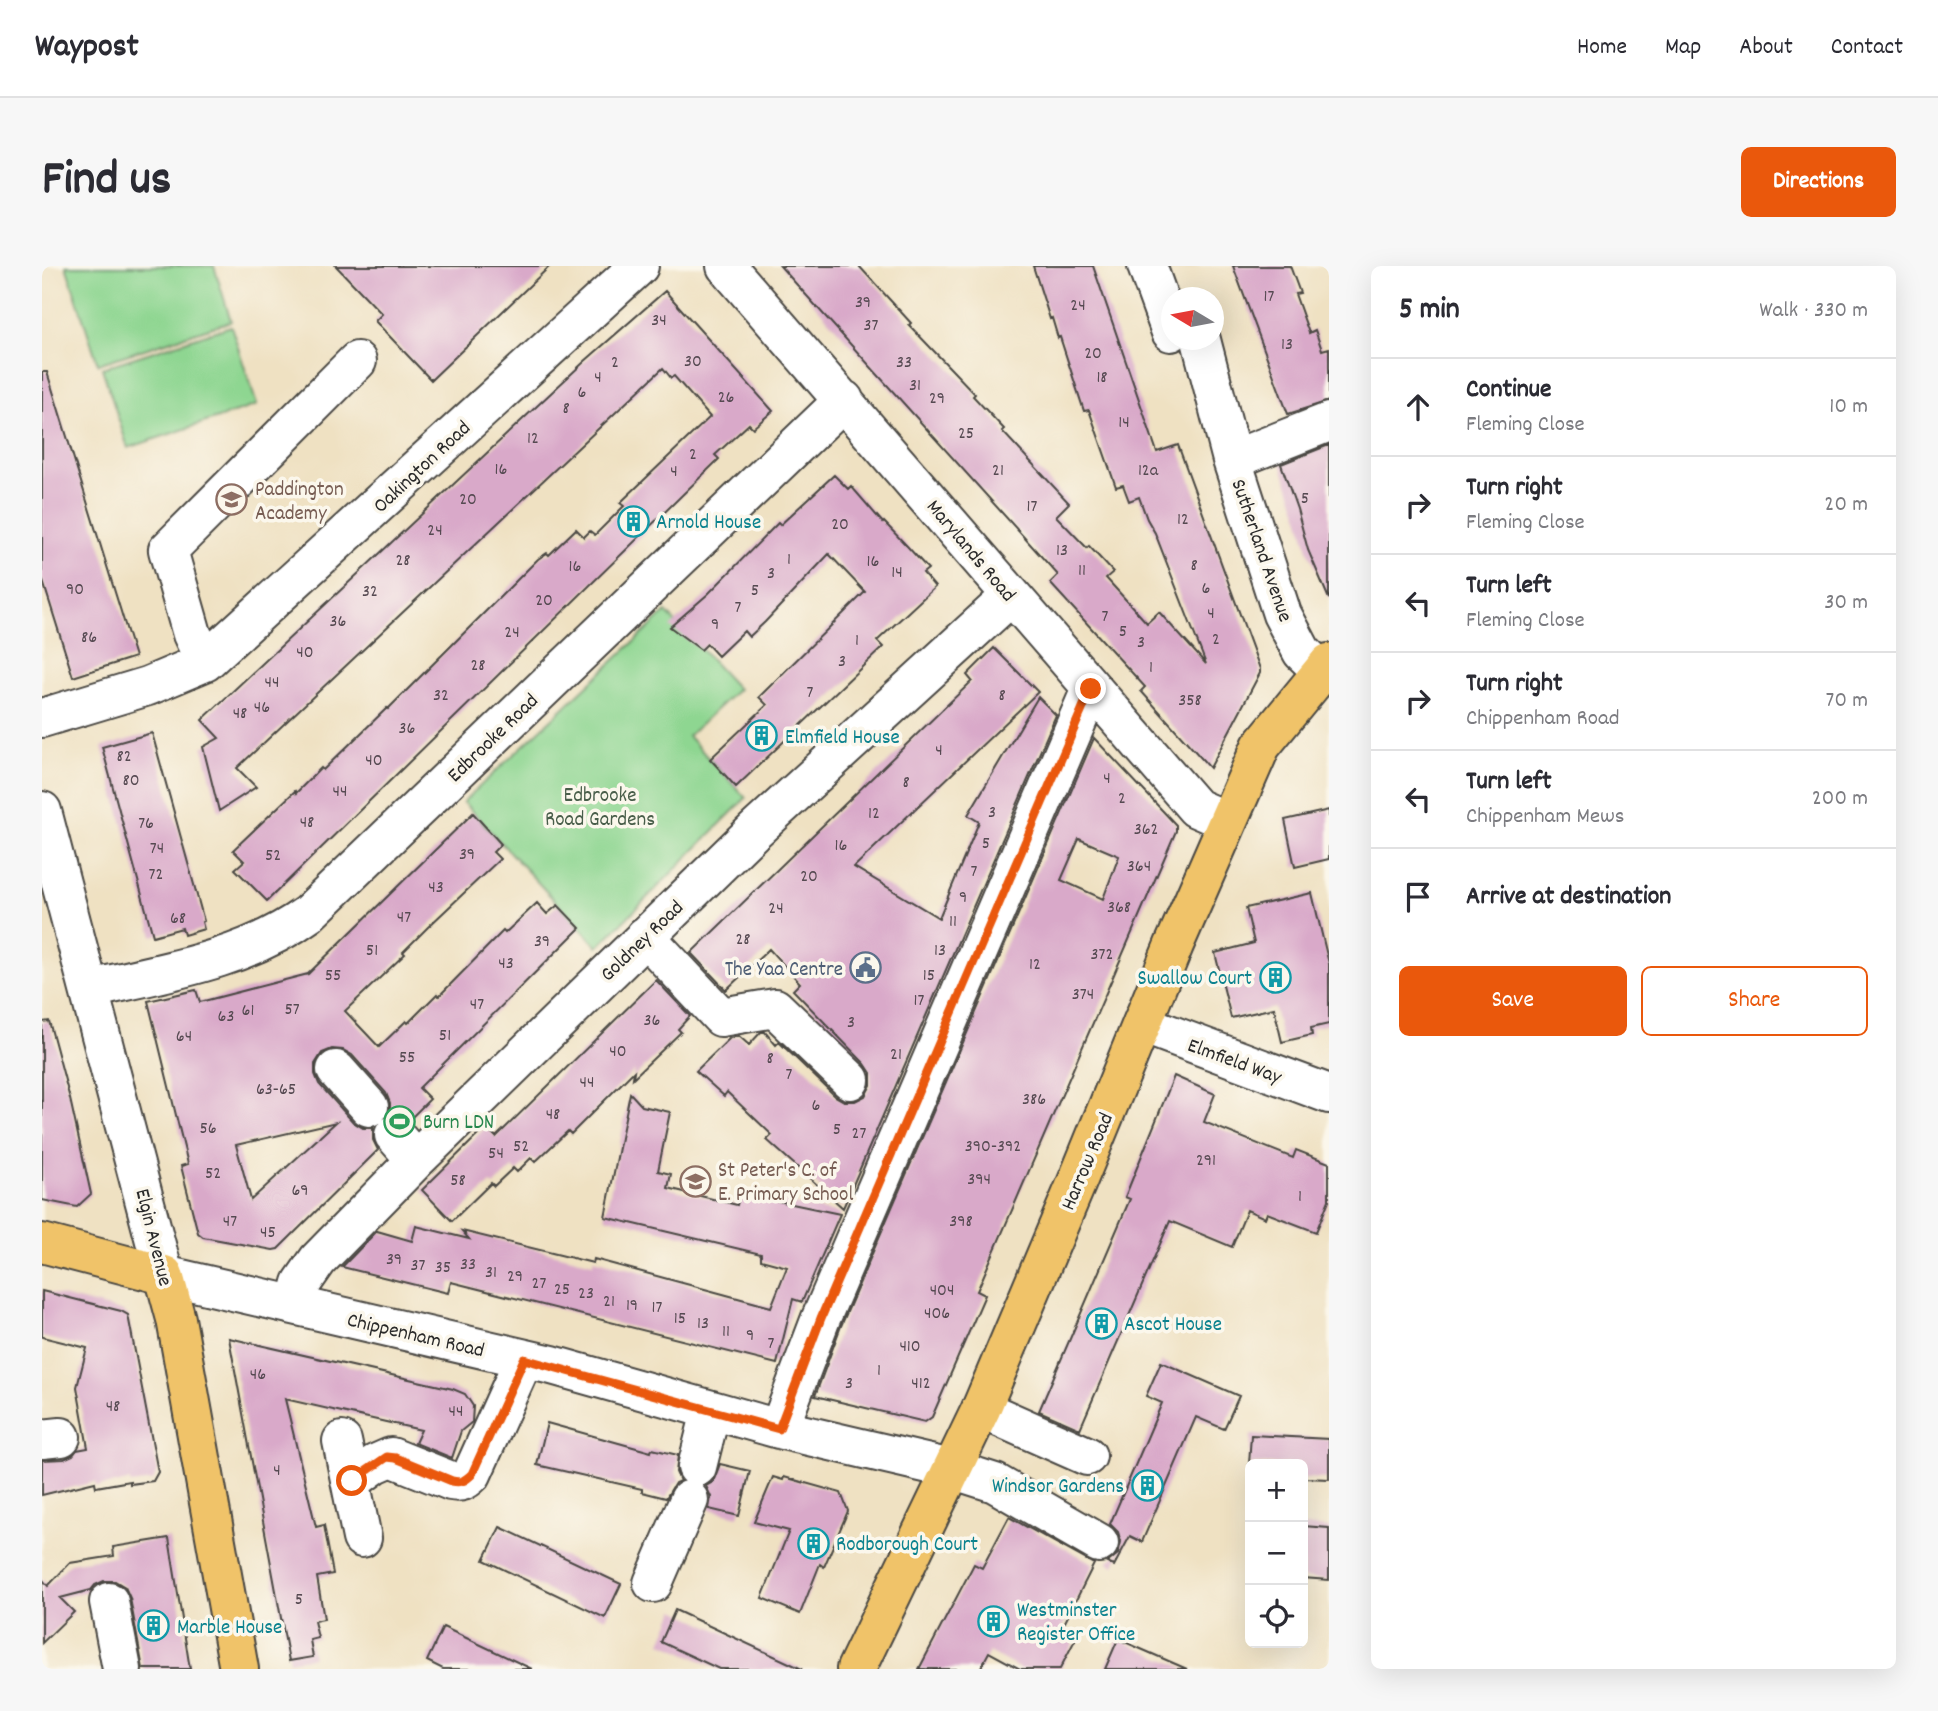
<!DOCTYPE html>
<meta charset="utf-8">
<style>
:root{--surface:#fff;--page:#f7f7f7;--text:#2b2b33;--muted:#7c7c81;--line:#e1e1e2;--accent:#ea580c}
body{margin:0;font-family:Dekko,sans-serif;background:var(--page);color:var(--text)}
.controls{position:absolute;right:21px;bottom:21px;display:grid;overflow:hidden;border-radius:10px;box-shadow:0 7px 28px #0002}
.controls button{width:63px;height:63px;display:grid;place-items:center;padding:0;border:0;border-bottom:2px solid var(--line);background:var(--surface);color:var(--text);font:35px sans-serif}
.compass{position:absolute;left:1119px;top:21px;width:63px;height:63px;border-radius:50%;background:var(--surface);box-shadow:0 7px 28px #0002;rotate:280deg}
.stop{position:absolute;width:21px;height:21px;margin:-16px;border:5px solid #ea580c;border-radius:50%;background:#fff}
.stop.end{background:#ea580c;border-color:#fff;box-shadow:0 2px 7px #0008}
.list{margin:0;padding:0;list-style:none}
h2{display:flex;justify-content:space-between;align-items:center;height:91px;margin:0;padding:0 28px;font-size:30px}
h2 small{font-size:23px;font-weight:400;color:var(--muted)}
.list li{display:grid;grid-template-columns:46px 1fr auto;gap:21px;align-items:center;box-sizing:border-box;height:98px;padding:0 28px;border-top:2px solid var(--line)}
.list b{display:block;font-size:26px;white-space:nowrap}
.list p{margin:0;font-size:23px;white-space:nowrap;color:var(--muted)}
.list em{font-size:23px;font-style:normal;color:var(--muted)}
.actions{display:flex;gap:14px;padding:21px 28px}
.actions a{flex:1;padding:16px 0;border:2px solid var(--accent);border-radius:10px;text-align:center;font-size:24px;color:var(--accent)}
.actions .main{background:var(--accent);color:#fff}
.icon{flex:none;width:38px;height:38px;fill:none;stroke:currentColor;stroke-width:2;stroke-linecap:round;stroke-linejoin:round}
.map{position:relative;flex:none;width:1287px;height:1403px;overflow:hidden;border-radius:10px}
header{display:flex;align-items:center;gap:42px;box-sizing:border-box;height:98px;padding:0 35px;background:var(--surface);border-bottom:2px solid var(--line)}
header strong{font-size:33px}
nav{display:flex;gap:38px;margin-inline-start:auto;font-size:24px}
.intro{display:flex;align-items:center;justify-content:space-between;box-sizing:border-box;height:168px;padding:0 42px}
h1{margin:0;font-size:49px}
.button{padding:18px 32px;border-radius:10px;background:var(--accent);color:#fff;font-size:24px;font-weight:700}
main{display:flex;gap:42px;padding:0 42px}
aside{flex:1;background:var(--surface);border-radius:10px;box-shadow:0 7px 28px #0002}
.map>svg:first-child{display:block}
</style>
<header>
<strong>Waypost</strong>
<nav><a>Home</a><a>Map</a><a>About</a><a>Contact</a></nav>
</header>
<div class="intro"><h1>Find us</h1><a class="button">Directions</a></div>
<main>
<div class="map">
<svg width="1287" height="1403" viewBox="0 0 1287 1403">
<rect width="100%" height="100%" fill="#fbf7ec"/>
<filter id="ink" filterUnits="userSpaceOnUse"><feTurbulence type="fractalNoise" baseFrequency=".0143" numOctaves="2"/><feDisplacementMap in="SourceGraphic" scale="14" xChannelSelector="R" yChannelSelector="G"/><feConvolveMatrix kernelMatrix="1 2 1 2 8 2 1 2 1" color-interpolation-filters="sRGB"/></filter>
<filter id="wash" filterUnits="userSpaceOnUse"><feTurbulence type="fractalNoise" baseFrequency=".00686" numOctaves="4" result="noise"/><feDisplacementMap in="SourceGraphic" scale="28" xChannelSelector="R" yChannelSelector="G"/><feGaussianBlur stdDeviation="1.57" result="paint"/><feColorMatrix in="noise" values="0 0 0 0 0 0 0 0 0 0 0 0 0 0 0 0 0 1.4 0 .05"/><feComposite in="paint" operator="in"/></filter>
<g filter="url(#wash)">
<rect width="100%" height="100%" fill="#efe1c2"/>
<path fill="#8ed691" stroke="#5c805e" stroke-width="2" d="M24 0H172L189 55 56 98Z
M189 60 215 139 86 182 60 102Z
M624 346 696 423 646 470 704 532 556 681 421 536Z"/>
<g id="blocks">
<path fill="#d9a9c9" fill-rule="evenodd" d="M294 0H508L389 114 333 55 340 48Z
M738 0H817L869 57 867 59 933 128 931 130 962 163 960 165 1027 237 1014 250 1045 282 1047 280 1071 306 1064 312 1105 357 1117 346 1164 398 1113 267 1105 253 1097 231 1087 235 1081 219 1074 221 1047 144 1042 145 1018 71 1016 72 1010 52 1008 53 991 0H1051L1115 186 1136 179 1218 403V407L1168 502 1099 425 1103 421 1008 317 1016 309Z
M1191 0H1248L1258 27 1253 28 1267 67 1273 64 1280 84 1287 82V135L1246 148Z
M623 25 731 145 711 162 707 158 673 189 677 193 225 635 193 603 202 595 191 584 253 525 254 527 279 502 281 504 345 442 346 443 496 293 505 287 507 289 534 263 542 271 548 265 553 269 582 240 578 237 668 151 632 110 629 112 621 102 195 502 214 521 177 545 161 481 177 472 160 454 542 96Z
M0 106H5L93 391 31 411 0 312Z
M1287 179V333L1266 284 1255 243 1239 198Z
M792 209 806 223 809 220 841 257 842 256 865 280 886 303 881 307 893 321 835 375 841 381 694 521 668 493 725 439 717 431 823 326 787 288 723 356 707 371 702 365 676 390 665 378 659 384 628 361 666 328 736 257 738 259Z
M952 382 996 426 812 601 897 652 937 556 926 549 996 431 1014 449 801 942 725 874 730 869 685 826 682 830 654 805 688 772 697 770 707 779 719 766H723L734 779 737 776 793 830 802 835H813L823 830 829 819V807L823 798 751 724 758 717 727 683 684 724 649 687 930 415 925 409Z
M110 467 162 655 160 656 162 663 142 669 140 662 111 670 60 481Z
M1052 472 1134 559V565L935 1025 943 1029 890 1151 883 1156 773 1130 799 1060ZM1037 573 1077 590 1061 633 1019 614Z
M1287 544V593L1253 601 1243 554Z
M431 547 459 578 451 586 458 593 386 661 361 686 363 688 303 745 337 781 364 755 366 757 395 728 397 730 461 665 463 667 495 637 505 648 516 639 538 662 377 822 388 833 367 854 358 848H348V837L344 827 310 789 301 784 290 783 280 787 273 798V808L277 818 311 856 321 862H331V874L336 884 236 983 231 984 161 971 156 967 145 924 139 900 146 898 106 735 154 724 158 736 266 708ZM294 856 209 934 194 879Z
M1270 627 1287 698V758L1269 762 1270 769 1240 776 1232 742 1189 752 1173 687 1212 677 1204 642Z
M614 714 648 750 636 763 639 766 591 812 592 805 529 868 526 865 493 896 489 892 475 906 471 902 452 920 449 917 410 955 380 924 444 861 454 871Z
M7 755 28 833 49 928 35 941 0 934V756Z
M1132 810 1173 828 1162 856 1251 892 1254 884 1287 897V934L1274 966 1225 947 1223 952 1205 944 1190 981 1128 955 1038 1163 997 1145 1088 933 1083 931Z
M588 827 600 840 628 846 616 905 629 908 626 922 695 939 698 927 798 948 760 1036 751 1033 735 1098 409 1016 406 1027 300 1001 335 965 370 975 374 960 427 973 420 965 551 997 552 993 729 1041 745 1001 719 994V988L563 951Z
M0 1025 79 1045 86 1049 116 1206 111 1215 88 1218V1215L54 1221 53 1216 0 1229V1194L22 1193 31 1189 35 1184 46 1182 35 1121 45 1082 0 1071Z
M187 1072 411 1123 423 1128 431 1140 430 1156 419 1165 410 1192 373 1177 379 1164 243 1133 274 1261 282 1259 291 1308 275 1311 282 1353 272 1355 276 1372 268 1374 271 1391 247 1395Z
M1119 1096 1197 1130 1182 1163 1154 1151 1100 1276 1088 1270 1072 1300 1065 1297 1076 1288 1079 1276 1076 1266 1068 1258 1120 1137 1104 1130Z
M505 1157 609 1186 610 1183 636 1189 634 1206 638 1215 633 1217 624 1232 600 1226V1223L495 1199Z
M1209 1169 1287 1173V1213L1261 1212V1198H1207Z
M678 1198 708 1205 697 1250 667 1243 669 1231 664 1220 671 1216Z
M731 1211 741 1214 742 1211 799 1227 806 1245 782 1301 778 1298 758 1348 720 1332 747 1265 712 1256Z
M967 1251 1052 1298 1019 1364 1034 1372 1018 1403H978L947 1386 938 1403H877L932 1298 940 1302Z
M1261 1260 1287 1262V1314L1261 1312Z
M458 1261 579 1318 563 1352 442 1294Z
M127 1272 148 1403H101L88 1332 83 1321 73 1315H62L53 1319 49 1324 18 1332 32 1346 0 1377V1313L6 1320 28 1297 72 1290 71 1281Z
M633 1344 760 1403H677L619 1376Z
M401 1361 490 1403H401L385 1395Z
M1076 1373 1145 1403H1063Z"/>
</g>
</g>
<g filter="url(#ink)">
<use href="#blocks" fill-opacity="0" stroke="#484642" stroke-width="2"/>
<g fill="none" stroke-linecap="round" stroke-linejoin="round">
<defs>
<path id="minor" d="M684 0 1154 542 1184 555
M1105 0 1129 66
M1159 74 1190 194 1240 348 1260 386 1280 405
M1190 194 1287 156
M163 396 150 368 126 284 315 95
M0 452 106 420 163 396 597 0
M0 545 122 1009 510 1099 737 1163 909 1203 953 1217 1057 1277
M603 670 679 751 733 742 808 814
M48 723C122 706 203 694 266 648L802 134
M1100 758 1287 828
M294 804 327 841
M352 869 374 894
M254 1039 260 1017 276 994 374 894 712 565 969 330
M939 1143 1045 1190
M737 1163 779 1052 1049 423
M0 1173 19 1171
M300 1175 320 1272
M655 1201 669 1145
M310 1215 333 1198 349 1191 409 1215C419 1217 423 1215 430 1208L482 1093
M611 1317 647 1234
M67 1336 80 1403"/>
<path id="major" d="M0 977 122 1009 134 1053 197 1403
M814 1403 939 1143 1035 916 1132 679 1219 480 1287 397"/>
</defs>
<use href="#minor" stroke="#484642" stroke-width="42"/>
<use href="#major" stroke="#484642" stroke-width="42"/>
<use href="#minor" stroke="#fff" stroke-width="38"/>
<use href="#major" stroke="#f0c369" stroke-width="38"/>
</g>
</g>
<g fill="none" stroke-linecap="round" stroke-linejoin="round" filter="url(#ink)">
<path stroke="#ea580c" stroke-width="9" d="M310 1215 345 1191 354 1192 410 1215C419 1217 423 1215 430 1208L482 1093 737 1163 779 1052 1049 423"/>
</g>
<defs>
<symbol id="school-ring" viewBox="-11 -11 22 22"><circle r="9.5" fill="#fbf7ec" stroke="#8d6e63" stroke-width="1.5"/><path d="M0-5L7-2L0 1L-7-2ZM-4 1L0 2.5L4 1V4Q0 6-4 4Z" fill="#8d6e63"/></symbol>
<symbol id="building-ring" viewBox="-11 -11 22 22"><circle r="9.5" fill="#fbf7ec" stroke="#0f9aa8" stroke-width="1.5"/><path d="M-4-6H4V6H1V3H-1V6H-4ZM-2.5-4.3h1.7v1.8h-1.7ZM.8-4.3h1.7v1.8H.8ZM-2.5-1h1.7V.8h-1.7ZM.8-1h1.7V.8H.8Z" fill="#0f9aa8"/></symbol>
<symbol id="civic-ring" viewBox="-11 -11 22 22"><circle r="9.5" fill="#fbf7ec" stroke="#5c6f8a" stroke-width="1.5"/><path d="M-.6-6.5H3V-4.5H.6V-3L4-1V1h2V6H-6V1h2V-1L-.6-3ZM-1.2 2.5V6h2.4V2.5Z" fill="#5c6f8a"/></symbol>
<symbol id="stadium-ring" viewBox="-11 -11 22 22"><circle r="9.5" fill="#fbf7ec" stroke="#2e9e5b" stroke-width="1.5"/><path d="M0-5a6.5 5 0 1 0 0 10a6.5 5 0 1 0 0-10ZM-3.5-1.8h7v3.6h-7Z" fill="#2e9e5b"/></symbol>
</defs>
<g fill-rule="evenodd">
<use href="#school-ring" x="172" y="216" width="35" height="35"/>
<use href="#building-ring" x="574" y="238" width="35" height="35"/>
<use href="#building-ring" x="702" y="452" width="35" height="35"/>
<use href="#civic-ring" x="806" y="684" width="35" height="35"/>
<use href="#building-ring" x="1216" y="694" width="35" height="35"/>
<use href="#stadium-ring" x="340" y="838" width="35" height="35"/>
<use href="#school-ring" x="636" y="898" width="35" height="35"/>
<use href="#building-ring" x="1042" y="1040" width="35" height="35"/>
<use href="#building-ring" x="1088" y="1202" width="35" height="35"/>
<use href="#building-ring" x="754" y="1260" width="35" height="35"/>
<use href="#building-ring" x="934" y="1338" width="35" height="35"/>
<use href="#building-ring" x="94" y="1342" width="35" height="35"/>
</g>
<g text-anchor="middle" stroke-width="7" stroke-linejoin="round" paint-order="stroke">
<g font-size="18" fill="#564a52">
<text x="1227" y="35">17</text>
<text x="821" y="41">39</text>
<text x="1036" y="44">24</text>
<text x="617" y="59">34</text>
<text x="829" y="64">37</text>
<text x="1245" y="83">13</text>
<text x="1051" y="92">20</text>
<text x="651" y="100">30</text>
<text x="573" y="101">2</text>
<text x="862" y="101">33</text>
<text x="556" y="116">4</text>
<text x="1060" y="116">18</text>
<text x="873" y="124">31</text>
<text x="540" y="131">6</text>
<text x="684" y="136">26</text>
<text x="895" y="137">29</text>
<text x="524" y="147">8</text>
<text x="1082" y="161">14</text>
<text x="924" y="172">25</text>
<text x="491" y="177">12</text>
<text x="651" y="193">2</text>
<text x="459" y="208">16</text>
<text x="956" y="209">21</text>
<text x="1106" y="209">12a</text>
<text x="632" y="210">4</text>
<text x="1263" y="237">5</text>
<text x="426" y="238">20</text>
<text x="990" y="245">17</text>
<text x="1141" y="258">12</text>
<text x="798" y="263">20</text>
<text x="393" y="269">24</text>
<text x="1020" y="289">13</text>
<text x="747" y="298">1</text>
<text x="361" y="299">28</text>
<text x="831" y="300">16</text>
<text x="1152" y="304">8</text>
<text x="533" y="305">16</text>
<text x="1040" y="309">11</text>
<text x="855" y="311">14</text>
<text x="729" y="312">3</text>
<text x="1164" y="327">6</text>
<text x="33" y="328">90</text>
<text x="713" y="329">5</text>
<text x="328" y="330">32</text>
<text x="502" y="339">20</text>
<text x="696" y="346">7</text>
<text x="1169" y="352">4</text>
<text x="1063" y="355">7</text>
<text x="296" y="360">36</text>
<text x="673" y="363">9</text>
<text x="1081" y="370">5</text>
<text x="470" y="371">24</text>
<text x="47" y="376">86</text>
<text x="1174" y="378">2</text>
<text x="815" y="379">1</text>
<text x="1099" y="381">3</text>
<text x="263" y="391">40</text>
<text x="800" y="400">3</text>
<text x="436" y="404">28</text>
<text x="1109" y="406">1</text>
<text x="230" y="421">44</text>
<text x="768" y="431">7</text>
<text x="399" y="434">32</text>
<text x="960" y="434">8</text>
<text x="1148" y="439">358</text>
<text x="220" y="446">46</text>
<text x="198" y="452">48</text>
<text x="365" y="467">36</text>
<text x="897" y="489">4</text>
<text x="82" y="495">82</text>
<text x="332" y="499">40</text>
<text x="1065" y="517">4</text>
<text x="89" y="519">80</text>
<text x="864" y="521">8</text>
<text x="298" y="530">44</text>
<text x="1080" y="537">2</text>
<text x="950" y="551">3</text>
<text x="832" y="552">12</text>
<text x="265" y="561">48</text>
<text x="104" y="562">76</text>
<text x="1104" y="568">362</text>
<text x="944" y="582">5</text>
<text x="799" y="584">16</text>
<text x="115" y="587">74</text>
<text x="425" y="593">39</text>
<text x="231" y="594">52</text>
<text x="1097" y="605">364</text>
<text x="932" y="610">7</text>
<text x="114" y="613">72</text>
<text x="767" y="615">20</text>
<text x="394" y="626">43</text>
<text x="921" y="636">9</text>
<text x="1077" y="646">368</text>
<text x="734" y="647">24</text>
<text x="362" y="656">47</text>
<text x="136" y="657">68</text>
<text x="911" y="660">11</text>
<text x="701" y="678">28</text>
<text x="500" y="680">39</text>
<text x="330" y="689">51</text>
<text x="898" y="689">13</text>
<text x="1060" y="693">372</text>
<text x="464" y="702">43</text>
<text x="993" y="703">12</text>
<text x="291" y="714">55</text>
<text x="887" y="714">15</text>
<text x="1041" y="733">374</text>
<text x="877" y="739">17</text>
<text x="435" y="743">47</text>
<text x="250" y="748">57</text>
<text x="206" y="749">61</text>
<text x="184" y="755">63</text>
<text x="610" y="759">36</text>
<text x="809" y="761">3</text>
<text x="403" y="774">51</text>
<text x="142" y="775">64</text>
<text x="576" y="790">40</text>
<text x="854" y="793">21</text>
<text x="365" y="796">55</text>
<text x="728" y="797">8</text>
<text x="747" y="813">7</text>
<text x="545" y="821">44</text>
<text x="234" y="828">63-65</text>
<text x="992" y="838">386</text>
<text x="774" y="844">6</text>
<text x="511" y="853">48</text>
<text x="166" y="867">56</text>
<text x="795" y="868">5</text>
<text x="817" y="872">27</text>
<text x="479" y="885">52</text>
<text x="951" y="885">390-392</text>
<text x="454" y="892">54</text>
<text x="1164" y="899">291</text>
<text x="171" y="912">52</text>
<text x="937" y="918">394</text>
<text x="416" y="919">58</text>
<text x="258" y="929">69</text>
<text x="1258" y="935">1</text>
<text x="188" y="960">47</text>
<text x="919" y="960">398</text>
<text x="226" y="971">45</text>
<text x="352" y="998">39</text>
<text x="426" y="1003">33</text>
<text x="376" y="1004">37</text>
<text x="401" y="1006">35</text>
<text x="449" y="1011">31</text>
<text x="473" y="1015">29</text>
<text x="497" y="1022">27</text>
<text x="520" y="1028">25</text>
<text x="900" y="1029">404</text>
<text x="544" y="1032">23</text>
<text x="567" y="1040">21</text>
<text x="590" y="1044">19</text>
<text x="615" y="1046">17</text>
<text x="895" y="1052">406</text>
<text x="638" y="1057">15</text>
<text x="661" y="1062">13</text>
<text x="684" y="1070">11</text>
<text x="708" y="1074">9</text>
<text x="729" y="1082">7</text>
<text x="868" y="1085">410</text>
<text x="837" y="1109">1</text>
<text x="216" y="1113">46</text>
<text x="807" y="1122">3</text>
<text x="879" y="1122">412</text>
<text x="71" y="1145">48</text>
<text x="414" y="1150">44</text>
<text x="235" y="1209">4</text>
<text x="257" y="1338">5</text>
</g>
<g font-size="21" fill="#2b2b2b" stroke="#fbf7ec">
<text transform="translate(379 200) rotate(-43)" y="7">Oakington Road</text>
<text transform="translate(930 284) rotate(50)" y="7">Marylands Road</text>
<text transform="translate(1221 284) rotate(71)" y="7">Sutherland Avenue</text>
<text transform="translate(450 471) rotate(-44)" y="7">Edbrooke Road</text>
<text transform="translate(599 674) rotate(-44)" y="7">Goldney Road</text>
<text transform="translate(1193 794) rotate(20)" y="7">Elmfield Way</text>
<text transform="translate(1044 895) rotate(-67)" y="7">Harrow Road</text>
<text transform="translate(113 971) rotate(76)" y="7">Elgin Avenue</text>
<text transform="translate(374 1068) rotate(13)" y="7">Chippenham Road</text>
</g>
<g font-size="21" fill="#785e54" stroke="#fbf7ec" text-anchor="start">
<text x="213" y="229">Paddington<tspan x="213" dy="24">Academy</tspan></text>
<text x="676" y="910">St Peter's C. of<tspan x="676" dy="24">E. Primary School</tspan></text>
</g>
<g font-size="21" fill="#0d838f" stroke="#fbf7ec" text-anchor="start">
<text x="614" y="262">Arnold House</text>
<text x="743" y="477">Elmfield House</text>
<text x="1210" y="718" text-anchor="end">Swallow Court</text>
<text x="1082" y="1064">Ascot House</text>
<text x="1082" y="1226" text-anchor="end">Windsor Gardens</text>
<text x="794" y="1284">Rodborough Court</text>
<text x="975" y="1350">Westminster<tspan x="975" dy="24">Register Office</tspan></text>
<text x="135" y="1367">Marble House</text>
</g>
<g font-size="21" fill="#495e4a" stroke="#fbf7ec">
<text x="558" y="535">Edbrooke<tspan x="558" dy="24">Road Gardens</tspan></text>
</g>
<g font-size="21" fill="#4e5e75" stroke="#fbf7ec" text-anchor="end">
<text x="801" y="709">The Yaa Centre</text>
</g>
<g font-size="21" fill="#27864d" stroke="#fbf7ec" text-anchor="start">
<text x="381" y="862">Burn LDN</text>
</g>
</g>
</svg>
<div class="controls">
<button>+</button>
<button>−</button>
<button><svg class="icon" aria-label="locate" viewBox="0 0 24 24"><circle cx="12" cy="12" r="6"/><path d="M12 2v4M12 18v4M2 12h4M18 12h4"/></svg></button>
</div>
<svg class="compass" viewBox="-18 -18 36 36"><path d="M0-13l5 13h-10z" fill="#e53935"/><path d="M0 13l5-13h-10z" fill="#7c7c81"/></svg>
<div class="stop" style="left:310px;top:1215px"></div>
<div class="stop end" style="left:1049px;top:423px"></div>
</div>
<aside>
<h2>5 min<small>Walk · 330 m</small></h2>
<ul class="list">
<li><svg class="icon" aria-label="ahead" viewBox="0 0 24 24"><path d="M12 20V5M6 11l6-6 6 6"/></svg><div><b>Continue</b><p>Fleming Close</p></div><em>10 m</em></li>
<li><svg class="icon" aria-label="right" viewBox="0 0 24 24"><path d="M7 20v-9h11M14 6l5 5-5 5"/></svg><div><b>Turn right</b><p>Fleming Close</p></div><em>20 m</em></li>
<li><svg class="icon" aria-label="left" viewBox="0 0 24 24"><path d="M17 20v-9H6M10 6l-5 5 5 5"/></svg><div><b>Turn left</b><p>Fleming Close</p></div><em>30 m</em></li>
<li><svg class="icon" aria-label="right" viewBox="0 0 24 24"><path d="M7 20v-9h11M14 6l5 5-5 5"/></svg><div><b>Turn right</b><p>Chippenham Road</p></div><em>70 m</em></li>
<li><svg class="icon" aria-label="left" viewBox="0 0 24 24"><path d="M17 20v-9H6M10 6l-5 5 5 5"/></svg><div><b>Turn left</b><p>Chippenham Mews</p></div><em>200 m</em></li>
<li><svg class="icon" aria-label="arrive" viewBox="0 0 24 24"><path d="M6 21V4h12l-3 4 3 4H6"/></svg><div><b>Arrive at destination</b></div></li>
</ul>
<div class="actions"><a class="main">Save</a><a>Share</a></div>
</aside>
</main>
